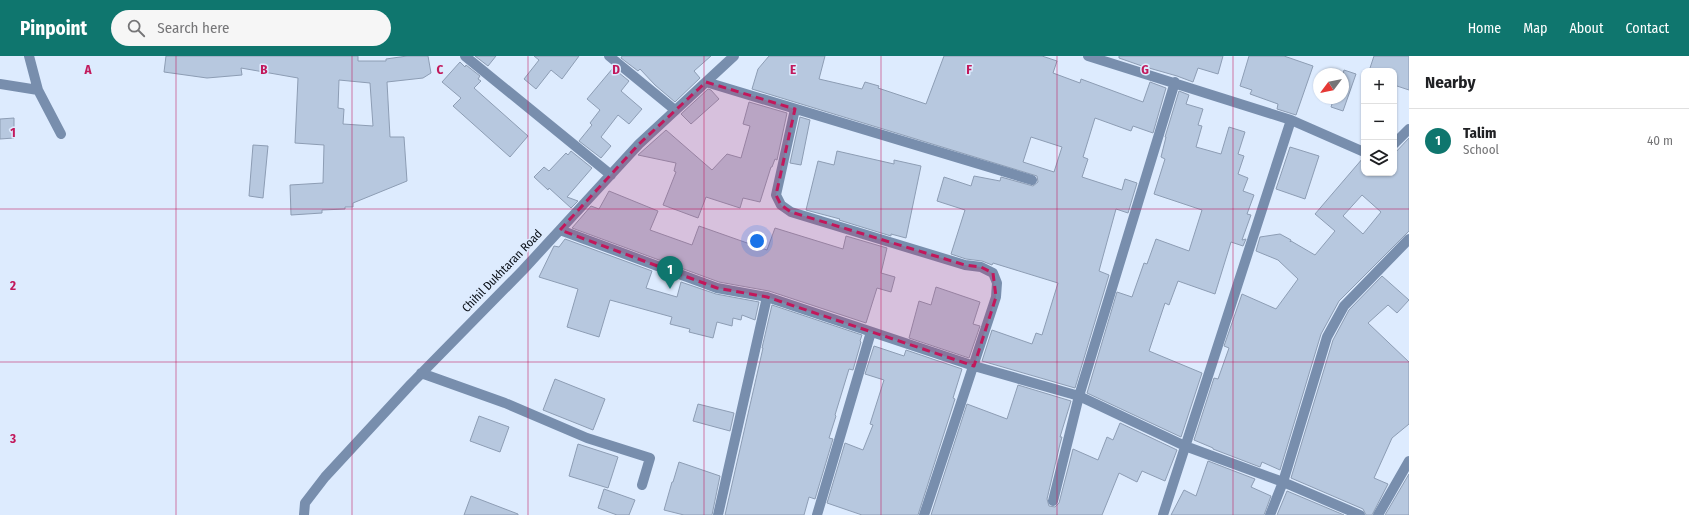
<!DOCTYPE html>
<meta charset="utf-8">
<style>
:root{--surface:#fff;--page:#f6f6f6;--text:#202124;--muted:#757577;--line:#e0e0e0;--accent:#0f766e}
body{margin:0;font-family:"Fira Sans Condensed",sans-serif;background:var(--page);color:var(--text)}
.controls{position:absolute;right:12px;top:12px;display:grid;overflow:hidden;border-radius:8px;box-shadow:0 1px 3px #0004}
.controls button{width:36px;height:36px;display:grid;place-items:center;padding:0;border:0;border-bottom:1px solid var(--line);background:var(--surface);color:var(--text);font:20px sans-serif}
.compass{position:absolute;left:1313px;top:12px;width:36px;height:36px;border-radius:50%;background:var(--surface);box-shadow:0 1px 3px #0004;rotate:238deg}
.you{position:absolute;left:757px;top:185px;width:14px;height:14px;margin:-10px;border:3px solid #fff;border-radius:50%;background:#1a73e8;box-shadow:0 0 0 6px #1a73e833}
.badge{display:grid;place-items:center;width:26px;height:26px;border-radius:50%;background:var(--accent);color:#fff;font-size:13px;font-weight:700}
.pin{position:absolute;translate:-50% -33px;filter:drop-shadow(0 1px 2px #0008)}
.pin::after{content:'';position:absolute;top:21px;width:14px;height:12px;background:inherit;clip-path:polygon(0 0,100% 0,50% 100%)}
.list{margin:0;padding:0;list-style:none}
h2{display:flex;justify-content:space-between;align-items:center;height:52px;margin:0;padding:0 16px;font-size:17px}
h2 small{font-size:13px;font-weight:400;color:var(--muted)}
.list li{display:grid;grid-template-columns:26px 1fr auto;gap:12px;align-items:center;box-sizing:border-box;height:64px;padding:0 16px;border-top:1px solid var(--line)}
.list b{display:block;font-size:15px;white-space:nowrap}
.list p{margin:0;font-size:13px;white-space:nowrap;color:var(--muted)}
.list em{font-size:13px;font-style:normal;color:var(--muted)}
.icon{flex:none;width:22px;height:22px;fill:none;stroke:currentColor;stroke-width:2;stroke-linecap:round;stroke-linejoin:round}
.map{position:relative;flex:none;width:1409px;height:459px;overflow:hidden}
header{display:flex;align-items:center;gap:24px;box-sizing:border-box;height:56px;padding:0 20px;background:var(--accent);color:#fff}
header strong{font-size:19px}
nav{display:flex;gap:22px;margin-inline-start:auto;font-size:14px}
.search{width:280px;height:36px;background:var(--page);display:flex;align-items:center;gap:10px;box-sizing:border-box;padding:0 14px;border-radius:22px;color:var(--muted);font-size:15px}
main{display:flex}
aside{flex:1;background:var(--surface)}
.map>svg:first-child{display:block}
</style>
<header>
<strong>Pinpoint</strong>
<div class="search"><svg class="icon" aria-label="search" viewBox="0 0 24 24"><circle cx="10" cy="10" r="6"/><path d="M15 15l6 6"/></svg>Search here</div>
<nav><a>Home</a><a>Map</a><a>About</a><a>Contact</a></nav>
</header>
<main>
<div class="map">
<svg width="1409" height="459" viewBox="0 0 1409 459">
<rect width="100%" height="100%" fill="#ddebfe"/>
<path fill="#b7c8df" stroke="#8d9db4" fill-rule="evenodd" d="M166 0H358V5H386V3L407 0H428L431 17 423 22 387 26 390 81H404L407 125 353 147V151H345V153L322 154V157L291 159 290 129 323 127 324 89 295 87 298 22 241 12 242 19 207 22 164 16ZM339 24 370 27 373 70 343 68 344 53 338 52Z
M475 0H496L488 10Z
M534 0H579L562 23 551 14 536 33 524 23 539 4Z
M622 0H711L694 15 700 22 675 46 655 29 640 13 638 15 621 2Z
M769 0H825L819 23 862 33 865 26 879 30 878 32 926 48 944 0H1042L1057 5 1053 17 1080 27 1081 23 1143 46 1150 26 1166 32 1153 77 1133 70 1131 75 1095 62 1083 101 1088 103 1082 121 1122 134 1125 123 1137 127 1128 157 1116 153 1099 215 1109 219 1075 332 982 305 992 274 1032 288 1036 277 1042 279 1058 227 993 207 992 209 982 205 966 203 951 198 965 154 937 145 944 121 971 130 974 120 1000 125 1001 121 1033 130 1038 126 1037 120 752 33 758 13ZM1031 81 1062 91 1054 116 1023 106Z
M1119 0H1223L1218 18 1198 12 1193 26 1177 20 1142 10 1119 2Z
M1249 0H1284L1313 10 1296 59 1277 53 1278 48 1250 38 1252 34 1240 30Z
M1374 0H1409V34L1394 29V15H1369Z
M460 6 465 11 466 9 480 20 478 23 481 25 474 32 528 80 510 101 453 50 461 42 442 26Z
M613 12 629 25 621 35 642 53 629 68 618 59 601 81 611 90 601 102 579 85 592 69 590 67 600 54 587 43Z
M1344 14 1356 18 1343 55 1331 51 1334 42H1343V18Z
M708 33 711 34 719 43 691 68 681 58Z
M1179 35 1189 39 1186 48 1203 53 1198 69 1202 70 1196 91 1221 98 1229 71 1245 76 1238 98 1244 100 1238 118 1248 122 1243 135 1254 139 1247 158 1251 159 1242 184 1246 183 1243 190 1231 186 1215 238 1178 225 1169 249 1165 247 1149 295 1202 317 1181 381 1087 337 1117 236 1132 241 1144 207 1147 208 1156 183 1189 195 1202 154 1154 138 1165 103 1161 101 1166 81H1165Z
M749 46 787 57 777 104 775 103 772 111H771L760 146 743 142 740 152 706 141 698 162 663 149 676 116 674 115 676 107 638 99 666 74 712 114 727 98 741 102 750 70 743 68Z
M800 61 810 64 801 109 790 107Z
M14 62V82L0 83V63Z
M1409 82V175L1339 245 1321 278 1280 414 1262 406 1260 411 1213 393V392L1194 384 1214 322 1218 323 1229 292 1224 290 1242 238 1276 253 1298 223 1278 204 1256 195 1260 181 1280 178 1291 184 1290 186 1291 185 1315 199 1335 175 1315 158 1363 102H1364V117H1394V98ZM1362 139 1381 156 1363 178 1343 160Z
M253 89 268 90 263 142 249 140Z
M1290 91 1319 100 1305 143 1276 133Z
M571 95 592 112 567 141 578 145 571 152 549 132 548 134 534 121 544 111 549 115 566 97 568 99Z
M837 95 894 108V104L921 110 906 182 891 178V180L839 164 840 163 806 154 818 105 834 109Z
M609 135 658 155 650 174 692 189 699 170 767 194 775 172 843 193 846 180 887 192 881 217 895 221 891 236 877 232 866 267 769 235 719 226 572 172 591 150 599 153Z
M565 183 652 215 646 232 677 241 681 226 716 238 759 246 755 264 742 259 741 264 733 262 732 270 717 266 713 282 689 276 690 273 670 268 672 261 610 244 599 281 567 271 578 233 539 221 554 190 559 191Z
M1382 220 1409 244 1397 257 1388 249 1368 267 1409 306V368L1392 382 1374 422 1388 428 1372 459H1366L1363 453 1291 422 1333 284 1349 254Z
M936 231 980 246 973 268 980 270 969 302 909 282 919 245 931 249Z
M772 249 862 279 860 285 861 286 853 314 849 313 835 359 836 360 829 382 833 383 815 443 809 441 804 459H725L763 292H762Z
M874 290 904 300 906 294 962 313 953 342 955 343 918 459H862L827 447 845 387 863 394 873 369 870 368 884 324 865 318Z
M555 323 605 343 593 374 543 354Z
M1018 329 1071 345 1060 381H1062L1060 388 1047 443 1049 450 1055 451 1059 447 1073 393 1098 404 1107 381 1113 384 1120 367 1177 394 1165 425 1142 415 1137 426 1119 417 1102 459H931L967 348 1007 363Z
M698 348 734 357 730 375 693 365Z
M479 360 509 371 500 396 470 385Z
M578 388 618 401 608 432 569 420Z
M1208 405 1255 423 1251 431 1271 440 1264 459H1171L1184 434 1196 440Z
M679 406 720 420 712 459H684L664 454 672 426H673Z
M1409 418V459H1385Z
M604 433 635 444 629 459H617L598 452Z
M1287 435 1344 459H1277Z
M471 440 518 458V459H464Z"/>
<g fill="none" stroke-linecap="round" stroke-linejoin="round">
<path stroke="#788ead" stroke-width="10" d="M29 0 38 34 61 78
M465 0 611 119
M609 0 675 54
M1088 0 1291 64 1364 96
M706 26 1032 124
M0 28 38 34
M795 53 776 139 781 149 791 156 965 209 981 211 993 217 997 227 996 241 924 459
M1394 88 1409 73
M560 174 717 232 767 241 974 310 1079 340 1185 390 1283 426 1360 459
M421 317 505 347 587 382 650 402 642 429
M1053 445 1079 340 1175 26
M304 459 305 447 325 421 411 328 523 214 639 88 734 0
M718 459 767 241
M817 459 871 276
M1163 459 1291 64
M1270 459 1283 426 1327 281 1344 250 1409 183
M1378 459 1409 405"/>
</g>
<path fill="#c2185b" fill-opacity="0.2" stroke="#c2185b" stroke-width="3" stroke-dasharray="8 5" stroke-linejoin="round" d="M706 26 795 53 776 139 781 149 791 156 965 209 981 211 993 217 996 241 974 310 767 241 717 232 560 174 639 88Z"/>
<path fill="none" stroke="#c2185b" stroke-width="1" stroke-opacity="0.55" d="M176 0V459M352 0V459M528 0V459M704 0V459M881 0V459M1057 0V459M1233 0V459M0 153H1409M0 306H1409"/>
<g text-anchor="middle" stroke-width="3" stroke-linejoin="round" paint-order="stroke">
<g font-size="12" fill="#080d15" stroke="#ddebfe">
<text transform="translate(502 215) rotate(-46)" y="4">Chihil Dukhtaran Road</text>
</g>
</g>
<g font-size="13" text-anchor="middle" font-weight="bold" fill="#c2185b" stroke="#ddebfe" stroke-width="3" stroke-linejoin="round" paint-order="stroke">
<text x="88" y="18">A</text>
<text x="264" y="18">B</text>
<text x="440" y="18">C</text>
<text x="616" y="18">D</text>
<text x="793" y="18">E</text>
<text x="969" y="18">F</text>
<text x="1145" y="18">G</text>
<text x="13" y="81">1</text>
<text x="13" y="234">2</text>
<text x="13" y="387">3</text>
</g>
</svg>
<div class="controls">
<button>+</button>
<button>−</button>
<button><svg class="icon" aria-label="layers" viewBox="0 0 24 24"><path d="M12 4l9 5-9 5-9-5zM3 14l9 5 9-5"/></svg></button>
</div>
<svg class="compass" viewBox="-18 -18 36 36"><path d="M0-13l5 13h-10z" fill="#e53935"/><path d="M0 13l5-13h-10z" fill="#757577"/></svg>
<div class="you"></div>
<div class="pin badge" style="left:670px;top:233px">1</div>
</div>
<aside>
<h2>Nearby<small></small></h2>
<ul class="list">
<li><span class="badge">1</span><div><b>Talim</b><p>School</p></div><em>40 m</em></li>
</ul>
</aside>
</main>
